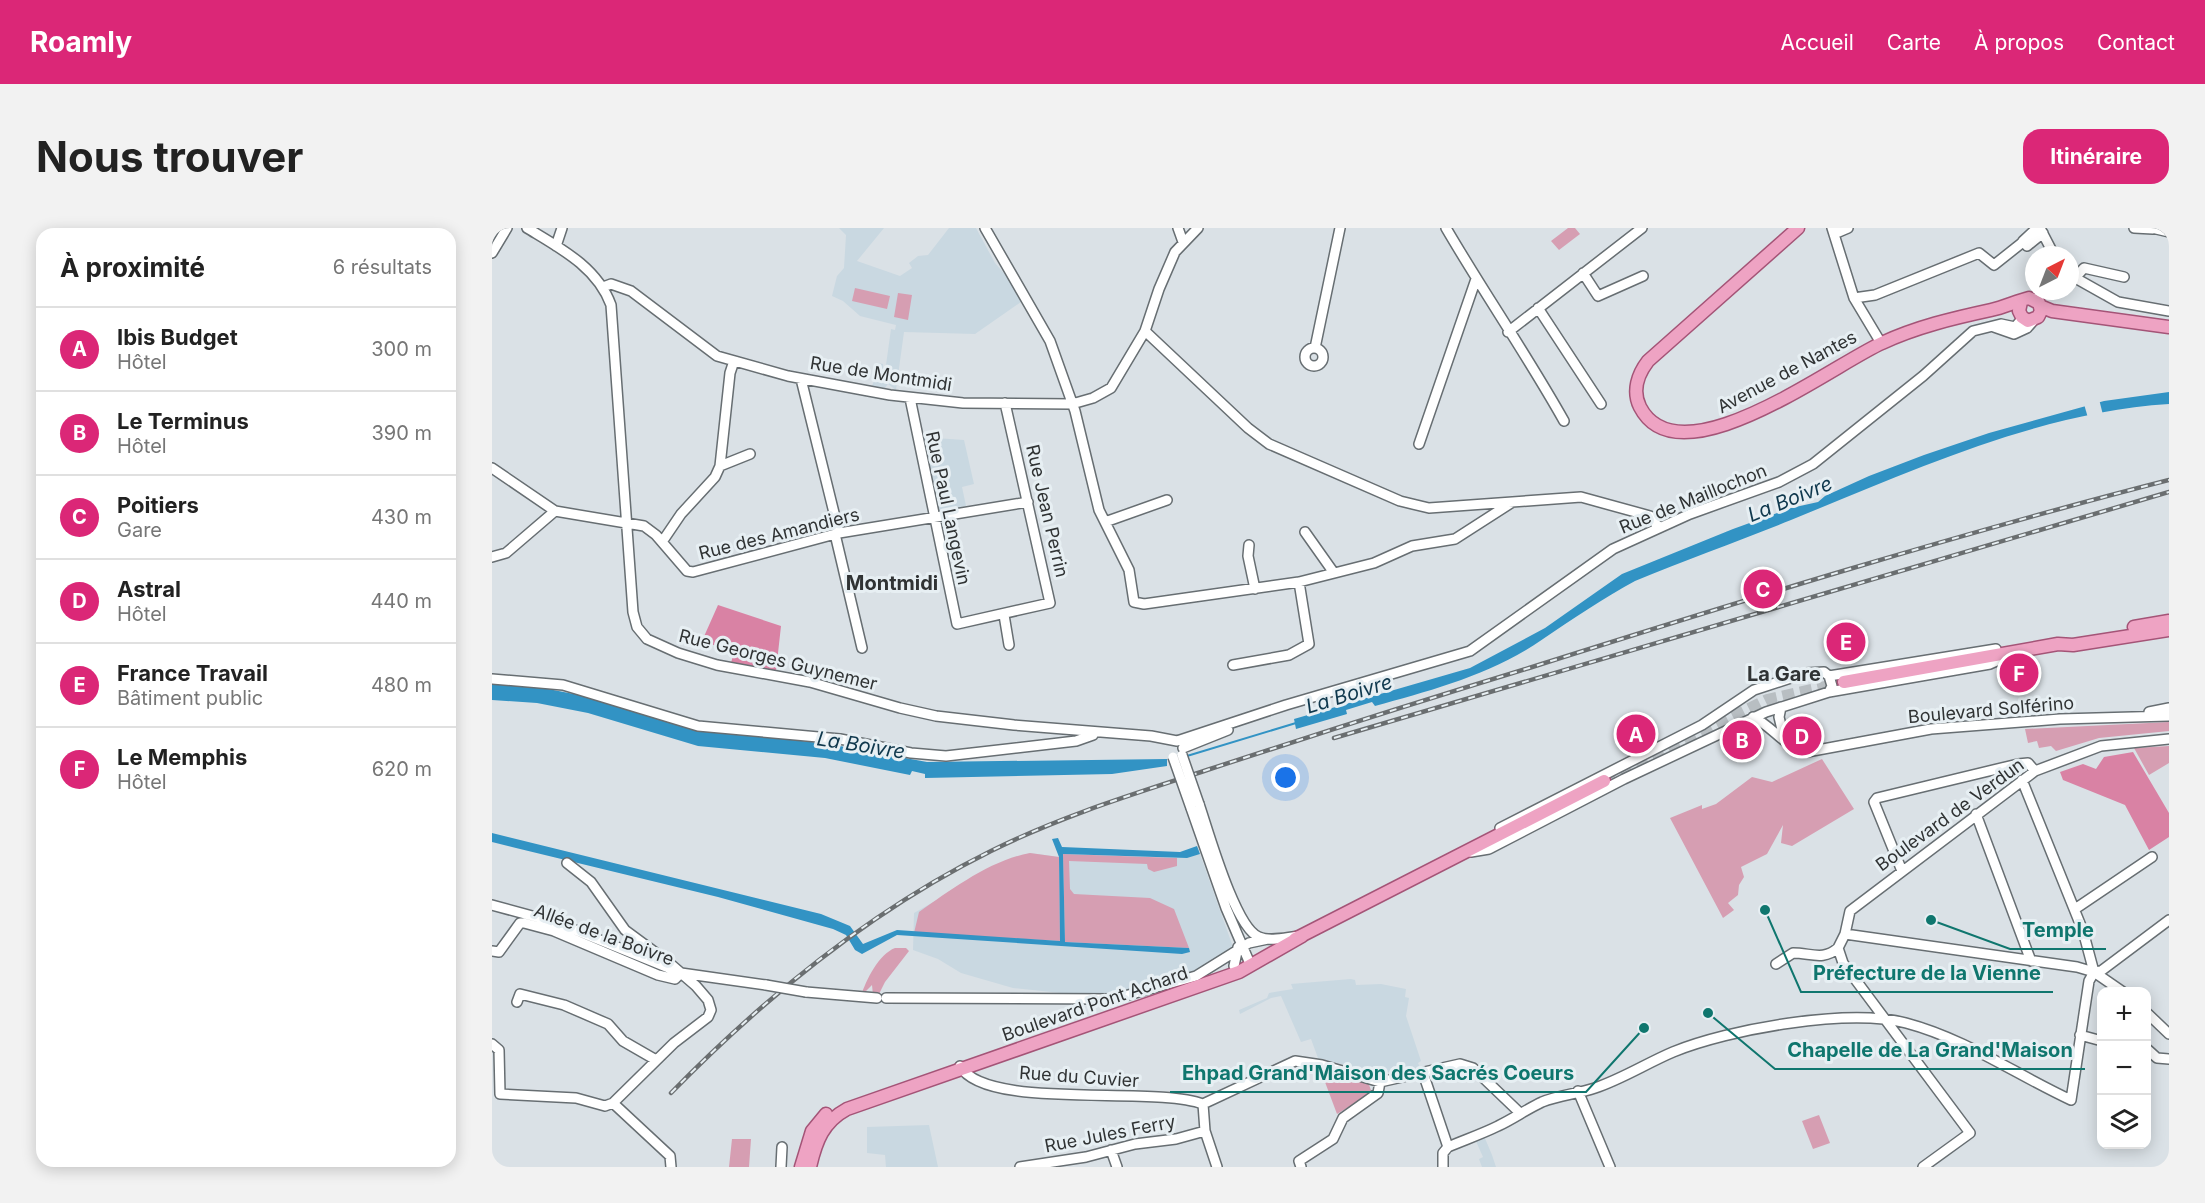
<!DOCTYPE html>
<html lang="fr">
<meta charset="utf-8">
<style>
:root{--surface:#fff;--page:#f2f2f2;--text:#222;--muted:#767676;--line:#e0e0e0;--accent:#db2777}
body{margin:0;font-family:Inter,sans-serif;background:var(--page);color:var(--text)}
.controls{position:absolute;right:18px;bottom:18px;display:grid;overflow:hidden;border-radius:12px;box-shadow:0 3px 15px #0003}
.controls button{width:54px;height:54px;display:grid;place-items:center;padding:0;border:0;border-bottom:2px solid var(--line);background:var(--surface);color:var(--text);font:30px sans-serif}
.compass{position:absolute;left:1533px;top:18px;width:54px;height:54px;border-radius:50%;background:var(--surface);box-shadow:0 3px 15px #0003;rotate:42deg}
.you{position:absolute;left:794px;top:550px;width:21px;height:21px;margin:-15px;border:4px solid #fff;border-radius:50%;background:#1a73e8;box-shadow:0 0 0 9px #1a73e833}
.badge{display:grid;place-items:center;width:39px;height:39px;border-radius:50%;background:var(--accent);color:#fff;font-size:20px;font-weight:700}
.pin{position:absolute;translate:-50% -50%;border:3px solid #fff;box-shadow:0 2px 6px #0006}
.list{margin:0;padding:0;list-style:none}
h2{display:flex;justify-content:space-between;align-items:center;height:78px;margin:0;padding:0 24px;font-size:26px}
h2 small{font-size:20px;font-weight:400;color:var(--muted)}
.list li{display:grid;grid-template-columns:39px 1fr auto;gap:18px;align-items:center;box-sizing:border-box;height:84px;padding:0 24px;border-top:2px solid var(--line)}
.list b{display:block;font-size:22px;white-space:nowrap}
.list p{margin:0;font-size:20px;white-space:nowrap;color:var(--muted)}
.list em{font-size:20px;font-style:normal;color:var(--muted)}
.icon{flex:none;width:33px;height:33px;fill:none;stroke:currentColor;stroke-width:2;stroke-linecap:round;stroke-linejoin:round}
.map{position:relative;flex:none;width:1677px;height:939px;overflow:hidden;border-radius:18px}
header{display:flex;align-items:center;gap:36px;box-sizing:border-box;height:84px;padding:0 30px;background:var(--accent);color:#fff}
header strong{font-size:28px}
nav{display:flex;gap:33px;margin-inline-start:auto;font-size:21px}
.intro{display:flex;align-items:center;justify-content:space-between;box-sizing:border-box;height:144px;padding:0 36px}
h1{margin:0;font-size:42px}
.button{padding:15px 27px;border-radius:18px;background:var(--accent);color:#fff;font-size:21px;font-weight:700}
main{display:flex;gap:36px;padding:0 36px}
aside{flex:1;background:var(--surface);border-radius:18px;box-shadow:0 3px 15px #0003}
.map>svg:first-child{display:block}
</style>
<header>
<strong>Roamly</strong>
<nav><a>Accueil</a><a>Carte</a><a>À propos</a><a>Contact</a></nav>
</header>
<div class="intro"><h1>Nous trouver</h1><a class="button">Itinéraire</a></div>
<main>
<aside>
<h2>À proximité<small>6 résultats</small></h2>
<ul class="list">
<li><span class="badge">A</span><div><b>Ibis Budget</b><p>Hôtel</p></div><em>300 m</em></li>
<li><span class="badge">B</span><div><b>Le Terminus</b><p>Hôtel</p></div><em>390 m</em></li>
<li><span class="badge">C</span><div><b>Poitiers</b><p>Gare</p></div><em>430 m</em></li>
<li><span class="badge">D</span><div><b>Astral</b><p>Hôtel</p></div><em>440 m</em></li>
<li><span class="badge">E</span><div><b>France Travail</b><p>Bâtiment public</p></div><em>480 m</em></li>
<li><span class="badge">F</span><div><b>Le Memphis</b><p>Hôtel</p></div><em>620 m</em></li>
</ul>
</aside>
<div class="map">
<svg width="1677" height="939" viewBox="0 0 1677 939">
<rect width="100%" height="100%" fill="#dae1e6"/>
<path fill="#c9d8e1" d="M347 0H392L365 33 408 48 420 40 417 35 426 28 436 27 457 0H484L503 35 518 52 529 74 483 106 412 104 404 162 396 156 393 160 380 158 382 153 379 152 381 145H385L386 135 391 136V142L394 137 399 101 403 102 404 97 368 88 351 73 340 68 345 48 352 40 354 7Z
M429 209 472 212 482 256 470 259 474 278 448 283 444 280Z
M538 625 567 629 692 630 708 626 741 719 703 745 628 765 597 768 521 760 469 745 446 731 421 722 422 685 513 633Z
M859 751 863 752 864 757 889 756 914 761 913 769 917 770 914 788 929 833 926 835 929 842 920 845 918 841 906 845 884 843 883 845 826 830 819 811 809 814 789 768 779 770 748 786 747 782 775 770 777 765 801 761 799 756Z
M437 897 446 939H394L393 927 375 925V899Z
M992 908 1000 927 1004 939H990L987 931 991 929 983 911Z"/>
<path fill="#d69eb2" d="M1076 0H1083L1088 6 1067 22 1059 13Z
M363 60 398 68 395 81 360 73Z
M406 65 420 67 416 92 402 89Z
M1677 494V503L1607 510 1564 523 1559 518 1547 520 1545 513 1536 515 1533 501Z
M1677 518V535L1657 547 1642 520Z
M1330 531 1362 581 1300 618 1289 615 1291 597 1275 626 1249 639 1252 649 1247 657 1246 667 1236 675 1242 682 1231 690 1178 590 1210 577V581L1224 576 1260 549 1280 554Z
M538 625 567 629 568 713 422 705 427 684C460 661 499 632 538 625Z
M571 626 685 630V638L662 644 656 641 655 636 577 633 578 661 582 666 658 670 682 681 697 720 573 714Z
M403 720H414L417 723 393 754 385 770 381 767 380 757 369 768C374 752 387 726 403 720Z
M836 843 876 854 880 865 845 886 830 846Z
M1327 887 1338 915 1321 921 1310 893Z
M240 911H259L257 939H237Z"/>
<path fill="#d982a4" d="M226 377 289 398 284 443 239 435 242 424 210 413Z
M1641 524 1677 585V609L1657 622 1633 577 1571 552 1568 544 1591 536 1604 541 1612 529Z"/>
<path fill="#3293c4" d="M1677 164V176C1547 184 1419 243 1299 292 1247 313 1196 331 1143 353 1112 370 1079 392 1051 411 1002 446 938 463 883 478L880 474 854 482 855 486 804 501 802 491 978 440 1053 400 1130 346 1241 301 1299 280 1326 274 1333 268 1377 248 1432 227 1497 205 1612 173Z
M0 455 46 459 92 468 194 500 337 516 435 534 675 531V538L620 546 433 550V546L420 543 418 547 333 530 206 518 96 485 45 475 0 472Z
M0 605 329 686 358 698 371 716 405 702 568 713 567 629 560 611 566 610 570 619 688 624 705 618 708 626 695 630 571 626 573 714 697 720 698 724 690 726 405 707 370 726 363 722 354 707 341 701 226 669 24 620 0 614Z"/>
<path fill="#dae1e6" d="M1607 171 1611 187 1596 190 1592 176Z"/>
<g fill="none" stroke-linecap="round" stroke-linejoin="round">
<path stroke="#3293c4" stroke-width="2" d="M695 528 804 495"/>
<path stroke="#b8bec2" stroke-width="12" stroke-dasharray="12 6" stroke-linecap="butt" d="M1112 553 1275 472 1351 455"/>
<defs>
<path id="minor" d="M35 0C68 20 105 39 119 77L141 384 145 399 155 411 186 425 225 437 318 454 408 480 444 488 522 497 659 508 685 513
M493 0 558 113 583 183 607 282 637 342 642 374 652 376 807 354 882 335 920 318 963 311 1019 275
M686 0 691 14
M954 0C992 65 1035 127 1072 193
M1340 0 1362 70 1389 115
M1545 0 1531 13 1535 18 1551 5
M1548 0 1562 27
M1642 0 1661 1
M1660 0 1677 4
M1342 6 1356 0
M64 18 70 0
M0 25 15 0
M1091 45 1106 68 1151 48
M1578 47 1626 74 1677 83
M1584 49 1592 40 1632 49
M111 59 119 56 139 63 225 128 296 148 398 167 471 175 580 176 601 170 619 160 653 103 667 61 683 24 706 0
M1362 70 1383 67 1487 25 1502 37 1531 14
M1543 72 1552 63
M1046 80 1109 176
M1502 99 1522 106 1535 100 1542 92
M653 103 756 200 777 216 908 273 937 280 1089 269 1158 288 1167 300
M1016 104 1150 0
M813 129a9 9 0 1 1 18 0a9 9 0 1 1-18 0Z
M823 120 848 0
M309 151 347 305
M418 170 465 396 558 375 513 175
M927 216 984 51
M228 238 258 226
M0 240 63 283 152 298 164 307 195 343 201 344 347 305 536 274
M613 294 675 272
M813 304 842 345
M343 306 370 420
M170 314 189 286 223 249 228 238 238 145 242 133
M757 317 756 328 763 361
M0 329 14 325 63 283
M512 387 517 417
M741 437 797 427 817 416 807 354
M1337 448 1504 421
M0 451 71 457 206 498 348 511 419 525 454 528 584 513 601 507
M1289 479 1287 489 1292 510
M1657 484 1677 480
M1261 489C1280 498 1296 522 1315 524L1439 501 1568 491 1677 488
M685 513 794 477 978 423 1121 321 1198 286 1287 254 1321 236 1431 148 1481 103 1509 96 1523 99 1531 90
M691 520 736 502
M1530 552 1591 703 1602 744
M707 576C716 602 743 700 767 709 779 714 795 709 808 708
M699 580 734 680 759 738
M1484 586 1539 733
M1008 600 1210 497 1262 462 1314 445 1332 444 1337 448 1340 458 1337 464
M979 624 997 621 1132 551 1274 484 1337 464 1498 436 1516 428
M75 635 99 654 133 702 175 733 204 758 216 772 219 782 216 789 182 815 121 875
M1410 643 1382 574 1385 570 1526 536 1536 535 1543 543
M0 677 66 695 189 745 274 757
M1583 681 1660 629
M1353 706 1585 739 1602 744 1631 764
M0 723 7 724 28 695H32L62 703 166 747 183 751 189 745
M1284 736 1301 725C1319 725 1331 733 1346 720
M742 738 746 719
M314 764 385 770
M394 770 622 771 704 748 757 715 776 711
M25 774 28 766 72 777 116 796 131 813 164 832
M1654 784 1677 806
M1588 807 1610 813
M0 816 7 822 8 866 84 870 113 878 121 875 178 928 179 939
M1654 820 1665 830 1677 831
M468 838C493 883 662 857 711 876
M931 845 956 919 951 925V939
M1086 863 1118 939
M711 876 803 833 830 837 888 854 968 836 981 840 1028 885
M711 876 713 903 725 939
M956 919C972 912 990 906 1006 898 1021 891 1035 881 1050 874 1067 867 1085 866 1103 860 1130 851 1155 835 1181 824 1237 801 1356 780 1414 795 1474 811 1523 846 1579 872L1597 753 1602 744 1609 743 1677 692
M619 922 625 939
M289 939 290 919
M528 939 594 929 643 916 684 911 713 903
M809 939 807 933 841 911 851 890 886 865 888 854
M1431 939 1478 905 1351 735 1346 720 1353 706 1358 683 1543 543 1609 518 1677 511"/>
<path id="major" d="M1306 0 1156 133C1146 146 1140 163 1148 179 1187 255 1342 136 1390 115 1424 99 1462 90 1499 82 1512 79 1525 73 1537 70L1547 75 1549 83 1546 89 1536 93 1530 89 1527 83 1529 74
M1548 78 1560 83 1677 99
M1642 399 1677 393
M1352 454 1566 416 1581 417 1677 402
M803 711 1112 553
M309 939 320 903 334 886
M318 939C324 913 331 894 355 881L747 744 810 708"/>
</defs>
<use href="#minor" stroke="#676e72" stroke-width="12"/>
<use href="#major" stroke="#a45477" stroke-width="15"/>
<use href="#minor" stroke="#fff" stroke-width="9"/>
<use href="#major" stroke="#eea3c3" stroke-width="12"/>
<defs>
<path id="rail" d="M842 510 1677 264
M179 865C273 769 378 683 499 623 569 588 642 566 715 542 822 507 929 473 1037 440 1249 373 1462 307 1677 252"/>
</defs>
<use href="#rail" stroke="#6a6e70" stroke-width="4.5"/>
<use href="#rail" stroke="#e7eff3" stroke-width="2" stroke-dasharray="7" stroke-linecap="butt"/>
<defs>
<path id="minor-bridge" d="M690 527 707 576
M681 529 699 580
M274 757 314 764"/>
</defs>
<use href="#minor-bridge" stroke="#676e72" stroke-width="12" stroke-linecap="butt"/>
<use href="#minor-bridge" stroke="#fff" stroke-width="9"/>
</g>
<g text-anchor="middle" stroke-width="6" stroke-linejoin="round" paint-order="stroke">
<g font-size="18" fill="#303334" stroke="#e7eff3">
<text transform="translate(1295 144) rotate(-28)" y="6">Avenue de Nantes</text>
<text transform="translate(389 146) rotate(9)" y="6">Rue de Montmidi</text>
<text transform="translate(1201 271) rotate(-22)" y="6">Rue de Maillochon</text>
<text transform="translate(456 280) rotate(78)" y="6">Rue Paul Langevin</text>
<text transform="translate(555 283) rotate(77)" y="6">Rue Jean Perrin</text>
<text transform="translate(287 306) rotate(-14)" y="6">Rue des Amandiers</text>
<text transform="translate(286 432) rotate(14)" y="6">Rue Georges Guynemer</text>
<text transform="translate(1499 482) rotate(-5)" y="6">Boulevard Solférino</text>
<text transform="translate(1458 587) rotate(-36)" y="6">Boulevard de Verdun</text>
<text transform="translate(112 707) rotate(20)" y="6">Allée de la Boivre</text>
<text transform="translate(603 776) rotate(-19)" y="6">Boulevard Pont Achard</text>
<text transform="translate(587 849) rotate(4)" y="6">Rue du Cuvier</text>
<text transform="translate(618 906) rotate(-11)" y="6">Rue Jules Ferry</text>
</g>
<g font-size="20" font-style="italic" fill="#0f384d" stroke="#e7eff3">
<text transform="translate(1298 271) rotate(-22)" y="7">La Boivre</text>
<text transform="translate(857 466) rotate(-17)" y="7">La Boivre</text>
<text transform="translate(369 517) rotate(9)" y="7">La Boivre</text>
</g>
<g font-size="20" font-weight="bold" fill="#303334" stroke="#e7eff3">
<text x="400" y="362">Montmidi</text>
<text x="1292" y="453">La Gare</text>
</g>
</g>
<path fill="none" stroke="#0f766e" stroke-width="2" d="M1439 692L1518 721H1614M1273 682L1309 764H1561M1216 785L1283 841H1593M1152 800L1094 864H678"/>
<g fill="#0f766e" stroke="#e7eff3" stroke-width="2">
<circle cx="1439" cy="692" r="6"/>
<circle cx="1273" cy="682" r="6"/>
<circle cx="1216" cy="785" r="6"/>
<circle cx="1152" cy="800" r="6"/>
</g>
<g font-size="20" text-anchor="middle" font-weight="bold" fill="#0f766e" stroke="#e7eff3" stroke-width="6" stroke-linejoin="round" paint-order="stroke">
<text x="1566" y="709">Temple</text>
<text x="1435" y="752">Préfecture de la Vienne</text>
<text x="1438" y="829">Chapelle de La Grand'Maison</text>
<text x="886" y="852">Ehpad Grand'Maison des Sacrés Coeurs</text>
</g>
</svg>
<div class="controls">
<button>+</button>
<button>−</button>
<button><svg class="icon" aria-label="layers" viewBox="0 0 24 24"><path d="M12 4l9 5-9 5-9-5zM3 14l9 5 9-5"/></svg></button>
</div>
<svg class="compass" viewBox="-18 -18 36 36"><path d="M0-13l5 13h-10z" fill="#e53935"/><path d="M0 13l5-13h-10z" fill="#767676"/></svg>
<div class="you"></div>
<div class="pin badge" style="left:1144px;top:506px">A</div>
<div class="pin badge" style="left:1250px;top:512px">B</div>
<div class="pin badge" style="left:1271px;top:361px">C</div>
<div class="pin badge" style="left:1310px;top:508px">D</div>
<div class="pin badge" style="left:1354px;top:414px">E</div>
<div class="pin badge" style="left:1527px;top:445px">F</div>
</div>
</main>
